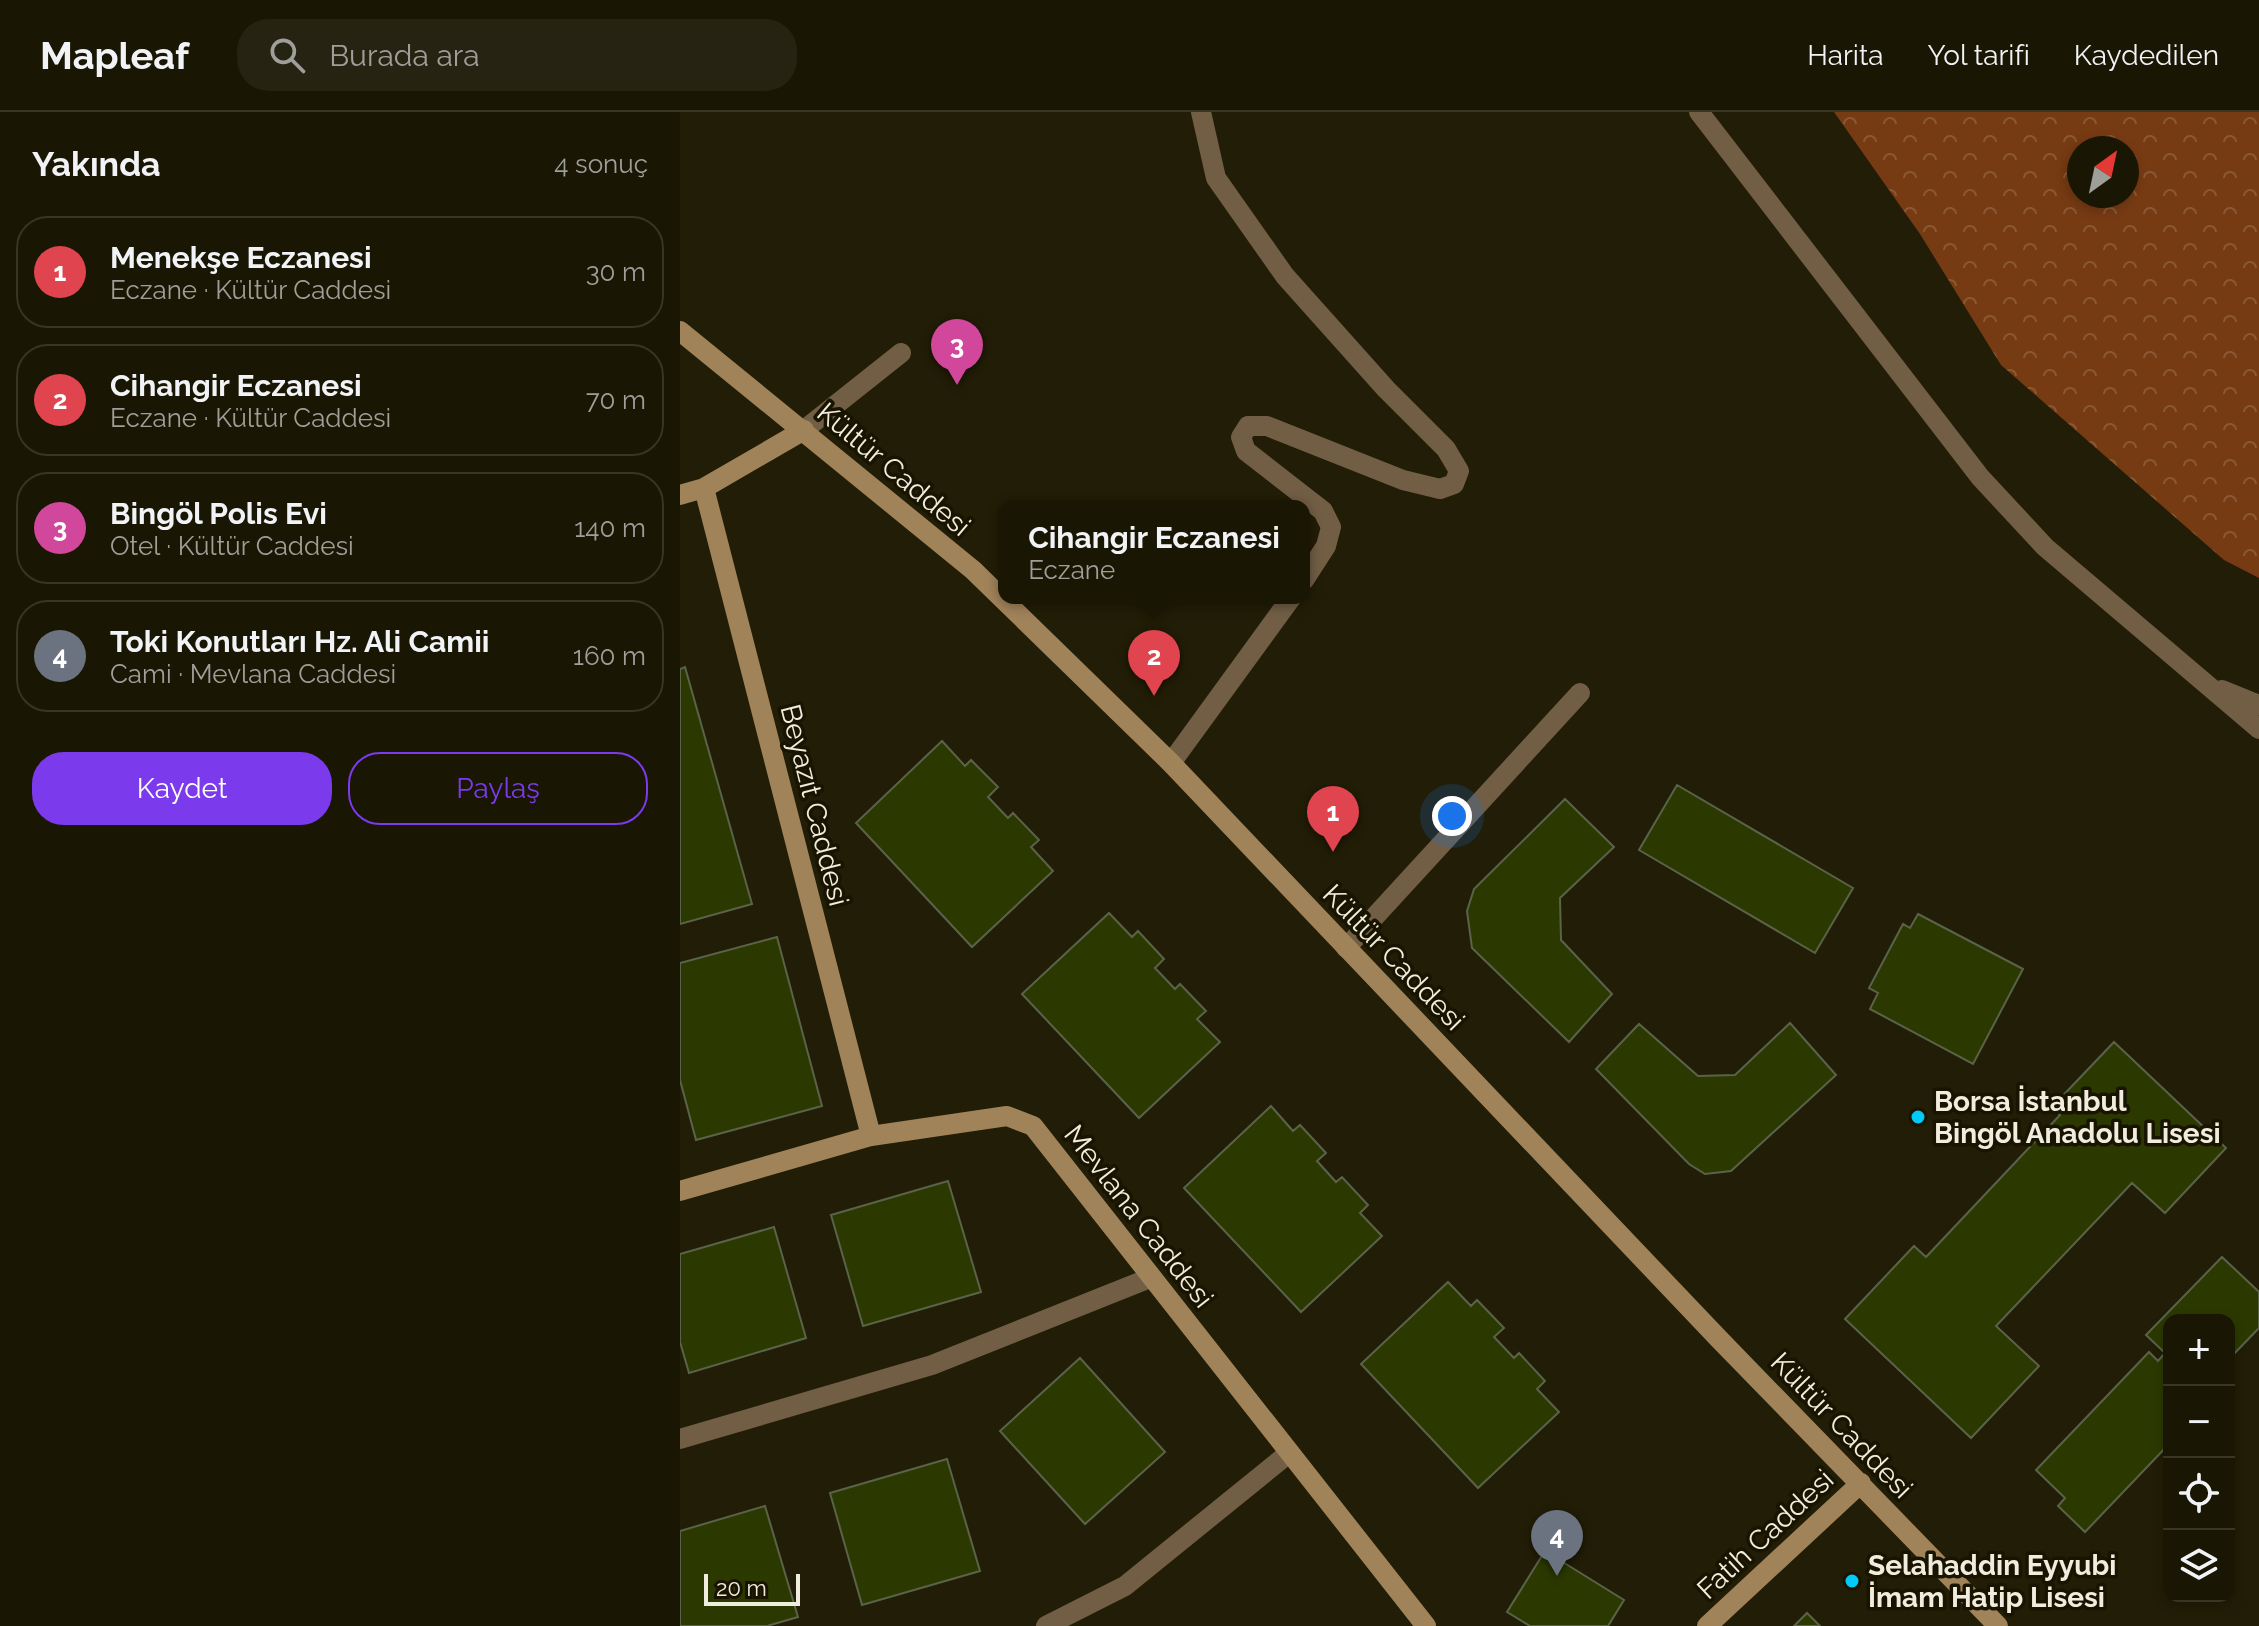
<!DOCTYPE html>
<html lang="tr">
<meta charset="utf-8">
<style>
:root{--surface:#1a1604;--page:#272313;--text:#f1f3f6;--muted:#9f9f9a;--line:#383526;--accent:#7c3aed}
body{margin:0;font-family:Raleway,sans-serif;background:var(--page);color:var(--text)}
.controls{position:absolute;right:24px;bottom:24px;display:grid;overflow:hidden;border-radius:16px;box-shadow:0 4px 12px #0003}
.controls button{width:72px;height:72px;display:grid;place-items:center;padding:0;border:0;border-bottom:2px solid var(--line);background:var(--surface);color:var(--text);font:40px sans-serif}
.compass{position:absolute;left:1387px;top:24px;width:72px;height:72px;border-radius:50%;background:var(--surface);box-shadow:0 4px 12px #0003;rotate:33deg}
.scale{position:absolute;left:24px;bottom:20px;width:96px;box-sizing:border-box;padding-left:8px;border:4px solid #f0eddf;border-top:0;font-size:22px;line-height:28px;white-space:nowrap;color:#f0eddf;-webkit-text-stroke:6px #191400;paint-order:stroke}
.you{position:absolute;left:772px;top:704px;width:28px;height:28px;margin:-20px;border:6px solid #fff;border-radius:50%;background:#1a73e8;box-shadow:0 0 0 12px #1a73e833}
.badge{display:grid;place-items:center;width:52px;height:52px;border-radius:50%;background:var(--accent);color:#fff;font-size:26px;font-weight:700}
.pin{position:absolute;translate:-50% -66px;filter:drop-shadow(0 2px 4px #0008)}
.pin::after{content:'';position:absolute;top:42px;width:28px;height:24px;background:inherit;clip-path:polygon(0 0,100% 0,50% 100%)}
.popup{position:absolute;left:318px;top:388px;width:312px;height:104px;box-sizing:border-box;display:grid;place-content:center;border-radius:16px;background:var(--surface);filter:drop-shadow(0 2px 6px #0005);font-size:26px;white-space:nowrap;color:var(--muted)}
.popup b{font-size:30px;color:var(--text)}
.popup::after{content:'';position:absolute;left:50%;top:100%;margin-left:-16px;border:16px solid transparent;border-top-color:var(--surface)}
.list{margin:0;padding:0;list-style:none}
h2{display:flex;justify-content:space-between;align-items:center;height:104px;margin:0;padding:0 32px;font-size:34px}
h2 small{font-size:26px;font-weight:400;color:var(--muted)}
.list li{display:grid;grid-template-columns:52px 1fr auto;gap:24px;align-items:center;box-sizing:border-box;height:112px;margin:0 16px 16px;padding:0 16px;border:2px solid var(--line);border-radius:32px}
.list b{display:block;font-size:30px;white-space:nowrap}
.list p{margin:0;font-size:26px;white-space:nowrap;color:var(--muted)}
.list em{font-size:26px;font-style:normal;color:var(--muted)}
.actions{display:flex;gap:16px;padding:24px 32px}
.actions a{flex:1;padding:18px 0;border:2px solid var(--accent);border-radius:32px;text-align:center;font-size:28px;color:var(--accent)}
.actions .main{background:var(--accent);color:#fff}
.icon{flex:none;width:44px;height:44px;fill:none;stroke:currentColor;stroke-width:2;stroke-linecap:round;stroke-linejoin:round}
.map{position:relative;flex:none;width:1579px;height:1514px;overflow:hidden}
header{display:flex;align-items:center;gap:48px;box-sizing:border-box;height:112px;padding:0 40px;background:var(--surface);border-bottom:2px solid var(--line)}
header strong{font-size:38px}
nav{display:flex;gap:44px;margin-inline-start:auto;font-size:28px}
.search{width:560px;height:72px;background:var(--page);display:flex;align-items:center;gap:20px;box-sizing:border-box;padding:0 28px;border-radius:32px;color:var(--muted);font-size:30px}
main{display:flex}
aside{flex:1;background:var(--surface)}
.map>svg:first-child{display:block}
</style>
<header>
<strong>Mapleaf</strong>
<div class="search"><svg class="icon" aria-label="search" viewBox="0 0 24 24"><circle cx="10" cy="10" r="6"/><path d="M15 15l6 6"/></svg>Burada ara</div>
<nav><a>Harita</a><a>Yol tarifi</a><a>Kaydedilen</a></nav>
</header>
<main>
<aside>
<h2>Yakında<small>4 sonuç</small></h2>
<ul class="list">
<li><span class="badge" style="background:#e0444e">1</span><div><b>Menekşe Eczanesi</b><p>Eczane · Kültür Caddesi</p></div><em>30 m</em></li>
<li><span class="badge" style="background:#e0444e">2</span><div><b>Cihangir Eczanesi</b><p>Eczane · Kültür Caddesi</p></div><em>70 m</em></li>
<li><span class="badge" style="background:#d1479c">3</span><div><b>Bingöl Polis Evi</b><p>Otel · Kültür Caddesi</p></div><em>140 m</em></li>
<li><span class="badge" style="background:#6b7280">4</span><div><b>Toki Konutları Hz. Ali Camii</b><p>Cami · Mevlana Caddesi</p></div><em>160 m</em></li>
</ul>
<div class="actions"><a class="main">Kaydet</a><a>Paylaş</a></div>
</aside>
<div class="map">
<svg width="1579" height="1514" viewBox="0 0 1579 1514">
<defs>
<pattern id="forest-crowns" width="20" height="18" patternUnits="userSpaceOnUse" patternTransform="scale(2)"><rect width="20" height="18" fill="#773b13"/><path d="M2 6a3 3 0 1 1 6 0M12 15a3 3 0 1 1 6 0" fill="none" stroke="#8b5835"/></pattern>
</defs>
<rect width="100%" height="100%" fill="#221d06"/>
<path fill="url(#forest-crowns)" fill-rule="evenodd" d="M1154 0H1579V466L1544 448 1321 253 1240 122ZM1399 36H1447V84H1399Z"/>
<path fill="#2b3900" stroke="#5a634a" stroke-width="2" d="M5 555 72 792 0 812V557Z
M262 629 285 654 291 648 318 675 308 685 328 706 333 701 359 728 351 735 373 759 292 835 176 711Z
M997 673 1173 776 1135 841 959 738Z
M885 687 934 735 880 786 881 828 932 882 889 930 792 836 787 799 794 777Z
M429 801 452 825 458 819 484 847 475 856 495 877 500 872 526 899 517 907 540 930 459 1006 342 882Z
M1238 802 1343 857 1293 952 1190 897 1198 881 1189 876 1223 812 1230 816Z
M97 825 142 994 16 1028 0 968V851Z
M1110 911 1156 963 1051 1059 1025 1062 1009 1052 916 957 959 912 1018 964 1055 963Z
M1434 930 1546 1036 1485 1101 1452 1071 1316 1214 1359 1254 1291 1326 1165 1207 1234 1134 1246 1145 1380 1003 1372 995Z
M591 994 613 1019 620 1013 646 1041 637 1049 656 1070 662 1065 688 1093 680 1101 702 1124 621 1200 504 1076Z
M268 1069 301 1180 183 1214 151 1103Z
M94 1115 126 1226 9 1261 0 1230V1142Z
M1542 1145 1579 1180V1216L1549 1247V1208H1489V1332L1405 1420 1378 1394 1385 1386 1356 1358 1469 1240 1478 1249 1485 1241 1466 1223Z
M768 1170 791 1194 797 1188 824 1216 814 1225 834 1246 839 1241 865 1269 857 1277 879 1300 798 1376 681 1252Z
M400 1246 485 1340 405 1412 320 1319Z
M267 1347 300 1459 182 1493 150 1381Z
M85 1394 118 1505 87 1514H0V1419Z
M865 1439 944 1488 928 1514H850L827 1500Z
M1127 1501 1140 1514H1114Z"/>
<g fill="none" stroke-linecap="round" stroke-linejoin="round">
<path stroke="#715e45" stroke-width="20" d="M521 0 536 66 605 164 706 277 766 337 779 359 774 372 760 377 723 368 587 314H568L561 325 566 339 643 399 651 415 646 434 624 468
M1019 0 1300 365 1365 435 1579 617
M124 318 221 241
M1542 578 1579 593
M491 651 611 486
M666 836 900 581
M0 1327 252 1253 470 1166
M366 1514 445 1474 609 1341"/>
<path stroke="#a1835a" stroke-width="20" d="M0 219 293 458 491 651 1039 1227 1318 1514
M24 376 191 1024
M0 383 24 376 124 318
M0 1079 191 1024 327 1004 353 1014 746 1514
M1027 1514 1181 1371"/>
</g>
<g fill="#00cbf8" stroke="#191400" stroke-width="3">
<circle cx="1238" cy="1005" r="8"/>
<circle cx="1172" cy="1469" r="8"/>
</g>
<g text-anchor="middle" stroke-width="7" stroke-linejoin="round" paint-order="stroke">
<g font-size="28" fill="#f0eddf" stroke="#191400">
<text transform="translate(214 357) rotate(40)" y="10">Kültür Caddesi</text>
<text transform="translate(135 693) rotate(76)" y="10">Beyazıt Caddesi</text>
<text transform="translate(714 845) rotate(46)" y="10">Kültür Caddesi</text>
<text transform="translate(459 1104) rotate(52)" y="10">Mevlana Caddesi</text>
<text transform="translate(1162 1313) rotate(46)" y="10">Kültür Caddesi</text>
<text transform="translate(1085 1422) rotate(-43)" y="10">Fatih Caddesi</text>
</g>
<g font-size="28" font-weight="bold" fill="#f0eddf" stroke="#191400" text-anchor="start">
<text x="1254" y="999">Borsa İstanbul<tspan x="1254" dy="32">Bingöl Anadolu Lisesi</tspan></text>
<text x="1188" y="1463">Selahaddin Eyyubi<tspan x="1188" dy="32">İmam Hatip Lisesi</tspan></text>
</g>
</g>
</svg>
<div class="controls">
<button>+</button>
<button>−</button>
<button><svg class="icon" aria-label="locate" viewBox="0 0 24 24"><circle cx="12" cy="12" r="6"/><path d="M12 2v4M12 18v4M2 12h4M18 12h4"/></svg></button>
<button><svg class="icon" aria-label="layers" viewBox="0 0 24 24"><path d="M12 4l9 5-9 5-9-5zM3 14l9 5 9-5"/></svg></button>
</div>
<svg class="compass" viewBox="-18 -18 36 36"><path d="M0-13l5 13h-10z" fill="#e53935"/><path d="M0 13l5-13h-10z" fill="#9f9f9a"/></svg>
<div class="scale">20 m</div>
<div class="you"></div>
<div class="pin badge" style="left:653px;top:740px;background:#e0444e">1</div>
<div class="pin badge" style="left:474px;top:584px;background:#e0444e">2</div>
<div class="popup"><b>Cihangir Eczanesi</b>Eczane</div>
<div class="pin badge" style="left:277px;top:273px;background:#d1479c">3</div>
<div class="pin badge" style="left:877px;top:1464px;background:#6b7280">4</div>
</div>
</main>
